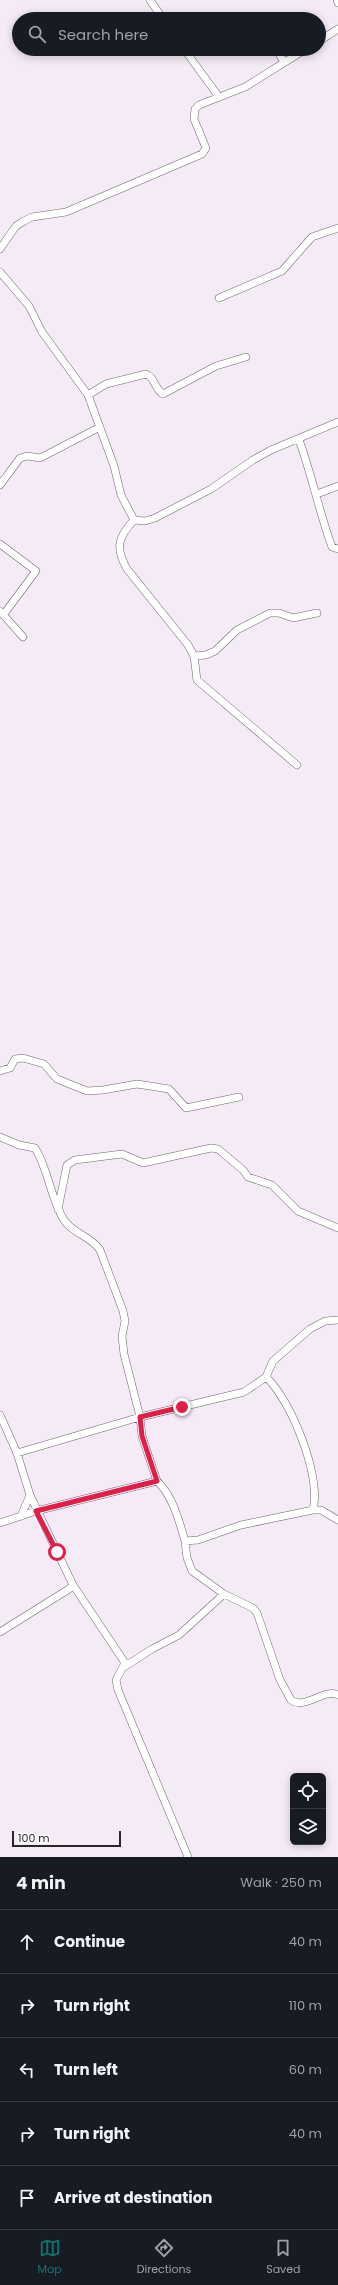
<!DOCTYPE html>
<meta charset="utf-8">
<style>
:root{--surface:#171b24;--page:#242831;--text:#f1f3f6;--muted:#9ea1a6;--line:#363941;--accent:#0f766e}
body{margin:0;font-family:Poppins,sans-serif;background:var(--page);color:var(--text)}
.controls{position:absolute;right:12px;bottom:12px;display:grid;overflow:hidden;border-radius:6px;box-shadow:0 2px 10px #0003}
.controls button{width:36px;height:36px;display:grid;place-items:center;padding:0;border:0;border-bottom:1px solid var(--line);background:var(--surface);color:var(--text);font:20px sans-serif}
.scale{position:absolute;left:12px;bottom:10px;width:109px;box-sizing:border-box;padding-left:4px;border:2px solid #292529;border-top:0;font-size:11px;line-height:14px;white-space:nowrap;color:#292529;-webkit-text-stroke:3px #fff;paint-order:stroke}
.stop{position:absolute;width:12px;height:12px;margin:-9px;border:3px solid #e11d48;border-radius:50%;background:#fff}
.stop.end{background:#e11d48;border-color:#fff;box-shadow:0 1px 4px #0008}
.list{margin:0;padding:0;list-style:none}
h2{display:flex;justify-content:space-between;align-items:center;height:52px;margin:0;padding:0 16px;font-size:17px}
h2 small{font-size:13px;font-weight:400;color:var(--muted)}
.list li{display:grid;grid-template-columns:26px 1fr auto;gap:12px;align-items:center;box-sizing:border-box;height:64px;padding:0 16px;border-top:1px solid var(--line)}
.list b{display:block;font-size:15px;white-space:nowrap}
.list em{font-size:13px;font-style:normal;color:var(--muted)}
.icon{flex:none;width:22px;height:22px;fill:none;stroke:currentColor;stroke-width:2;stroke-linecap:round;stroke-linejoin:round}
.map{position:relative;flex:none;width:338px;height:1857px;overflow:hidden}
.search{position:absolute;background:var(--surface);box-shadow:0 2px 10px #0003;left:12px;right:12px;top:12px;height:44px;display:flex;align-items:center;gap:10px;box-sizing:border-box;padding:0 14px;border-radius:22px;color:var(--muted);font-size:15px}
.sheet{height:372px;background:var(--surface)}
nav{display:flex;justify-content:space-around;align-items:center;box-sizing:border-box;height:56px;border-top:1px solid var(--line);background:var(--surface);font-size:11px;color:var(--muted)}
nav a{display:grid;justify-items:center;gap:2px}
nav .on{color:var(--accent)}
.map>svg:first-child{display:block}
</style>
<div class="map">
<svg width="338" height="1857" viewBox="0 0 338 1857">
<rect width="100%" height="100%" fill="#f5ebf6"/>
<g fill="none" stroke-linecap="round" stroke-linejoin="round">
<defs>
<path id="street" d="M150 0 163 19
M337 0 338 3
M319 41 338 29
M184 49 219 97
M276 49 284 62
M0 249 16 226 24 221 32 217 66 212 202 154 206 148 194 119 195 109 199 105 245 87 306 49
M0 272 29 306 42 332 88 395 114 466 121 495 134 520
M219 298 282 271 312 237 338 228
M88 395 106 384 146 374C155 377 155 390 163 394L216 366 246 357
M299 440C312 475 319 512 332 547L338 549
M0 485 20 458 27 456 40 458 100 427
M317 494 338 486
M134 520C118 537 115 548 127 569L188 645 194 656 197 680 297 765
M134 520 145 521 155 518 211 489 253 460 271 450 338 422
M0 544 36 571 4 614
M0 611 23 637
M194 656 206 655 215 651 237 630 270 613H279L293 618 317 613
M0 1071 10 1068 15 1059 23 1058 44 1064 57 1079 87 1091 103 1090 137 1084 169 1089 186 1108 239 1097
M0 1137 19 1145 35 1148C49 1170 50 1198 64 1220 73 1234 91 1236 100 1250L123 1311 125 1321 122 1336 124 1354 140 1417 142 1436 157 1481
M58 1209 67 1165 75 1160 122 1154 143 1163 211 1148 218 1149 243 1170 248 1177 272 1185 298 1211 338 1228
M266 1377C291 1400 322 1477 313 1510
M0 1415 17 1453 30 1495 73 1585 69 1589 0 1632
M17 1453 140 1417 244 1392 266 1377 273 1361 310 1329 325 1321 338 1320
M21 1516 30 1495
M0 1523 36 1511 157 1481C173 1496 179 1521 185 1541L198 1540 241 1525 313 1510H321L338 1520
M185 1541 187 1558 192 1571 224 1594 253 1608 257 1613 280 1680 291 1700C306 1710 323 1688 338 1695
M73 1585 125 1663 116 1680 118 1690 188 1857
M124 1667 152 1649 179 1635 224 1594"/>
</defs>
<use href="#street" stroke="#6c646d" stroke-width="8"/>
<use href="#street" stroke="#fff" stroke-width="7"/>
</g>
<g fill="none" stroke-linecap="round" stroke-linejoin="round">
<path stroke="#e11d48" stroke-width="5" d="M57 1552 36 1511 157 1481 142 1436 140 1417 182 1407"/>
</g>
</svg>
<div class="controls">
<button><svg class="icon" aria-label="locate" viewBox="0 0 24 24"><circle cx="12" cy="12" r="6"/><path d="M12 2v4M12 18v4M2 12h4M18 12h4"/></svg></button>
<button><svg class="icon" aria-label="layers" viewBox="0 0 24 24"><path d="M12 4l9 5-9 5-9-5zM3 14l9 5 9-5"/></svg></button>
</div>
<div class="scale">100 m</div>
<div class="stop" style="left:57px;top:1552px"></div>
<div class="stop end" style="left:182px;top:1407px"></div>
<div class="search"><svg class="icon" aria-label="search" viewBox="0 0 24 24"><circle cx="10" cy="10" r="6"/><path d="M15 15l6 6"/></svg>Search here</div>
</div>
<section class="sheet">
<h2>4 min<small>Walk · 250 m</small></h2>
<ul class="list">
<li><svg class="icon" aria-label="ahead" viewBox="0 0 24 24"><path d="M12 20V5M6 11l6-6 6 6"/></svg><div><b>Continue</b></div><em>40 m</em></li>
<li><svg class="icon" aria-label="right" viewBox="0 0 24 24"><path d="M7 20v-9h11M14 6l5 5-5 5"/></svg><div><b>Turn right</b></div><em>110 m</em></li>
<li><svg class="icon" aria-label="left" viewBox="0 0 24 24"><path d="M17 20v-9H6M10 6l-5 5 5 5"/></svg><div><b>Turn left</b></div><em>60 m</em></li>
<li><svg class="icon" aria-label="right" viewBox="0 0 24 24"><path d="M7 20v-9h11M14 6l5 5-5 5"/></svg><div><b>Turn right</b></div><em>40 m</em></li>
<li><svg class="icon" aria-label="arrive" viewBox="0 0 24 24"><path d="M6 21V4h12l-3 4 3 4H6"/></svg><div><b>Arrive at destination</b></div></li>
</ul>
</section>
<nav>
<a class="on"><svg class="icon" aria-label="map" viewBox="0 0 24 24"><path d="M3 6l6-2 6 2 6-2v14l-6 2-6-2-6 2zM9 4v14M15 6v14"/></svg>Map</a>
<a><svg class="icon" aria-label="directions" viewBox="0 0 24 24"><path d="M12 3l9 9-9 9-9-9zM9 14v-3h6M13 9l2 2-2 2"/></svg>Directions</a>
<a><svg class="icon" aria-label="saved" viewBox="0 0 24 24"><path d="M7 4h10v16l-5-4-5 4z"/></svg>Saved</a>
</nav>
